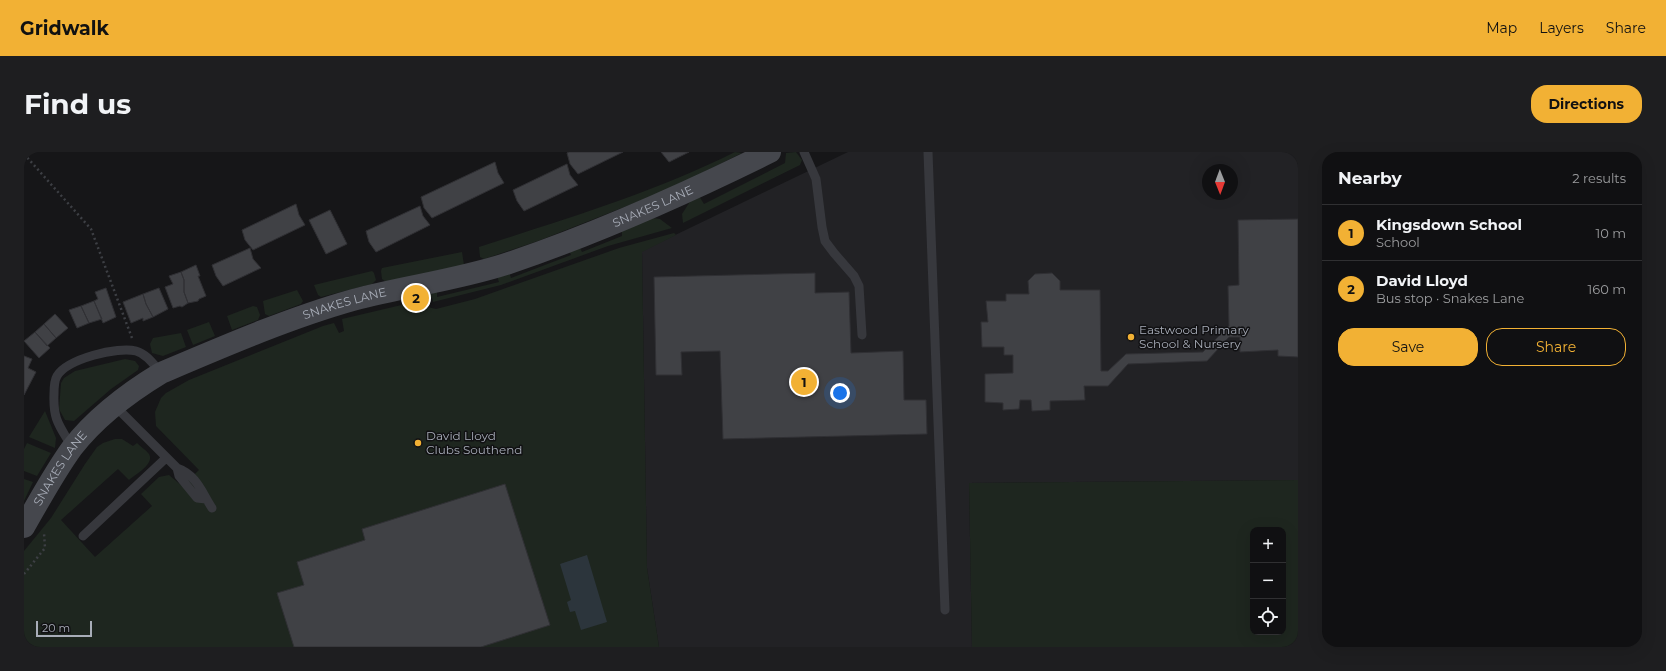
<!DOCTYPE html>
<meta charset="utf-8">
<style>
:root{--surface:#101012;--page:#1e1e20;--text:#f1f3f6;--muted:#9c9d9f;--line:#303032;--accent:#f2b134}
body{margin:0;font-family:Montserrat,sans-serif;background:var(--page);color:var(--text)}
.controls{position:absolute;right:12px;bottom:12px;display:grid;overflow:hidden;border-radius:8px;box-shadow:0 4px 16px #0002}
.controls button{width:36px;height:36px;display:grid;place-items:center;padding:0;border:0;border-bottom:1px solid var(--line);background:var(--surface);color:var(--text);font:20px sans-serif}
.compass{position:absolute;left:1178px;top:12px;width:36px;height:36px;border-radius:50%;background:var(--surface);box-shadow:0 4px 16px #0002;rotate:179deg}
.scale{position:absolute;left:12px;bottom:10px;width:56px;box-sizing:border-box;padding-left:4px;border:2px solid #a8adb8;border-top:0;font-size:11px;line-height:14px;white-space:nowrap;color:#a8adb8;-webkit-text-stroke:3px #111113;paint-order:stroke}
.you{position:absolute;left:816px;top:241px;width:14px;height:14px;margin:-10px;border:3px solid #fff;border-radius:50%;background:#1a73e8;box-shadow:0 0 0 6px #1a73e833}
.badge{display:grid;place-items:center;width:26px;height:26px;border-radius:50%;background:var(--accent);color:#111;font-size:13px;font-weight:700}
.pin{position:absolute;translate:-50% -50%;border:2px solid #fff;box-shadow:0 1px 4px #0006}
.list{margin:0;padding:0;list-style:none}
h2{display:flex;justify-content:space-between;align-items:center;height:52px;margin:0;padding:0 16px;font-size:17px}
h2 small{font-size:13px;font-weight:400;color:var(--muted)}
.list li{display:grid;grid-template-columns:26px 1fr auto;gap:12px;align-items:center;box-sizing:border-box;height:56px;padding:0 16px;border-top:1px solid var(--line)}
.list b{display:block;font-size:15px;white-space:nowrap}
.list p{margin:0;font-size:13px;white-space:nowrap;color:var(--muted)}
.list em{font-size:13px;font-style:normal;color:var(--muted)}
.actions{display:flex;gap:8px;padding:12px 16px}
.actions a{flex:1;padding:9px 0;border:1px solid var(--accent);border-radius:16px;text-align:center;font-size:14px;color:var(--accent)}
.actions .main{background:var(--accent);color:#111}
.icon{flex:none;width:22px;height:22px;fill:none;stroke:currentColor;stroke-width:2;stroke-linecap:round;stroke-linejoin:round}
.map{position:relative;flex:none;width:1274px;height:495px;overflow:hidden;border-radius:16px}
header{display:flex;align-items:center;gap:24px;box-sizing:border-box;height:56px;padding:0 20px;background:var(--accent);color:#111}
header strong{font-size:19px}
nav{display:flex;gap:22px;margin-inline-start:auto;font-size:14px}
.intro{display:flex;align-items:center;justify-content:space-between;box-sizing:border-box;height:96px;padding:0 24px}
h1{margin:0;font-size:28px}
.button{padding:10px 18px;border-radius:16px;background:var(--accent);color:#111;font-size:14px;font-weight:700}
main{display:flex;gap:24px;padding:0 24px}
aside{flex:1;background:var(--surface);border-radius:16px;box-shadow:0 4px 16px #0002}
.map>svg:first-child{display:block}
</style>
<header>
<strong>Gridwalk</strong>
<nav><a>Map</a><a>Layers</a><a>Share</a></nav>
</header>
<div class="intro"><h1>Find us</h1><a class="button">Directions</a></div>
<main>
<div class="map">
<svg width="1274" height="495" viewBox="0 0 1274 495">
<rect width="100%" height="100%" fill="#161618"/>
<path fill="#222225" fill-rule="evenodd" d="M824 0H1274V328L945 331 948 495H635L623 416 618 99ZM1184 18H1208V42H1184Z"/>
<path fill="#1e261f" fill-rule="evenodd" d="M711 0 718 1 646 37 514 89 460 107 456 105 455 95C541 67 629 41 711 0Z
M772 0 778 8 776 13 659 71 658 62 667 48 675 44 680 52 761 11 762 1Z
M629 66 636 67 648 76 584 94 477 133 409 150 408 146 401 142 413 140V145L475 130 473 124 485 120 487 126 547 103 545 98 555 94 558 100 598 84V76Z
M650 81 652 83 618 100 623 416 635 495H0V399L27 366 61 312 73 295 79 291 91 287H98L109 294 113 291C116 294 122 298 125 302 131 312 111 323 105 328L94 317 37 368 71 405 128 354 117 342 135 325 145 323 158 334 175 318 132 274 131 260 137 246 142 241 165 228 299 174 310 171 315 181 320 179 318 167 386 151 412 157 451 147 595 96Z
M438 100 440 113 362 130 358 127 357 119 358 116Z
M348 119 350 121 352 128 348 132 297 145 294 143 290 133Z
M273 138 279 149 277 152 245 164 241 162 239 149Z
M229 154 233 155 236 163 234 168 208 178 203 164Z
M185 170 191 184 169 193 163 178Z
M157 181 162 195 139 204 128 201 126 192 129 186Z
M101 207 111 209 115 214 114 218 87 237 50 269 41 268 35 257 37 231 40 226 51 219Z
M21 259 32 286 31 296 5 285Z
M3 291 27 301 13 324 0 319V297Z
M0 327 9 330 0 349Z
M1274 328V495H948L945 331ZM1229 378H1259V480H1229Z"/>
<path fill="#2c353c" d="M563 403 583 470 557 478 551 459 546 460 543 450 547 448 536 412Z"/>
<path fill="#404145" stroke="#303034" d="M545 0H599L554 22 546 12 543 1Z
M637 0H665L645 10Z
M471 10 474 21 480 31 408 66 400 56 397 45Z
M543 12 546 23 554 33 500 59 493 49 489 38Z
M272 52 275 63 281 73 229 98 221 88 218 78Z
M396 54 399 64 406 73 352 100 345 90 342 79Z
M306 58 323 92 302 102 285 68Z
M1274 67V205L1254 204V198L1216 200V185H1205L1183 209 1104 212 1084 234H1060L1061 248 1026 249V258L1008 259 1007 248H996L995 257 979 258V251L961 250V222L989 221V203H980V195H958L957 170H964L962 149H982V142H1005L1004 129 1011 122 1028 121 1036 129V138H1076L1077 219H1084L1102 202 1179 200 1205 174 1204 134 1215 133 1214 68Z
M226 96 229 107 237 116 199 134 192 124 188 113Z
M172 113 176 124H174L182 144 175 147 174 149 164 151 160 140V128L157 120Z
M157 120 160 128V140L164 151 158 155 156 154 149 156 141 135 149 132 145 124Z
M791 121V141L825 140 827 201 879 199 880 248H902L903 282 699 287 696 199 657 200 658 223H632L630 125Z
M82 136 92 165 79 171 70 149 74 147 71 140Z
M135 136 144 157 129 165 122 152 119 142Z
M119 142 122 152 129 165 119 169V166L107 171 99 150Z
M70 149 78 167 65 171 57 154Z
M57 154 65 171 53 176 45 158Z
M31 162 44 176 32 186 20 172Z
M20 172 32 186 23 194 11 180Z
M11 180 26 196 15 206 0 189Z
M0 204 8 207 4 216 12 220 0 243Z
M481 332 526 473 457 495H270L253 441 280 433 273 410 341 388 338 377Z"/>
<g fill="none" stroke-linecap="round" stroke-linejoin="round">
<path stroke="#3d3f44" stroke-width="2.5" stroke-dasharray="2 3" stroke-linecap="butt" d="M0 2 67 77 108 186
M0 422 21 396 20 381"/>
<path stroke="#37383d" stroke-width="9" d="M780 0 792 27 798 75 801 89 810 101 830 124 835 134 838 183
M904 0 921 458
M90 253 153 316C173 323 178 341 188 356
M48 295C35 273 29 268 30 242 30 236 30 229 33 224 43 207 94 194 112 199 123 202 130 213 137 221
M153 316 155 324 173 346 182 347
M59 384 142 306"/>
<path stroke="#45474d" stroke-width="22" id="s1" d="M0 375C15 349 30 321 48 296 72 265 104 241 137 221 198 195 265 166 329 148 381 134 434 128 485 111 574 81 661 42 746 0"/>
</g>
<g fill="#f2b134" stroke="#111113" stroke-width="1.5">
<circle cx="1107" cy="185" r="4"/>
<circle cx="394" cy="291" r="4"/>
</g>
<g text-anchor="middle" stroke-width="3" stroke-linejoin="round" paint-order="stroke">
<g font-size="12" fill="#a8adb8" stroke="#111113">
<text dy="4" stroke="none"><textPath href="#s1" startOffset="730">SNAKES LANE</textPath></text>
<text dy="4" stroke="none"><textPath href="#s1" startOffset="406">SNAKES LANE</textPath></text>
<text dy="4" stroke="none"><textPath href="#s1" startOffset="69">SNAKES LANE</textPath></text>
</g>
<g font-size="12" fill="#a8adb8" stroke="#111113" text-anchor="start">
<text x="1115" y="182">Eastwood Primary<tspan x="1115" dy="14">School &amp; Nursery</tspan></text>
<text x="402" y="288">David Lloyd<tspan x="402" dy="14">Clubs Southend</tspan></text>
</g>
</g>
</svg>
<div class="controls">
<button>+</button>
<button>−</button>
<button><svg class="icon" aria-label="locate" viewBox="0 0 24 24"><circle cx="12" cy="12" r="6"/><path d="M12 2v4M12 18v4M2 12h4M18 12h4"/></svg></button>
</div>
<svg class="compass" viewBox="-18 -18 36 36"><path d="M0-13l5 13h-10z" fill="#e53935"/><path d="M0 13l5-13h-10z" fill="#9c9d9f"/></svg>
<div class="scale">20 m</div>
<div class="you"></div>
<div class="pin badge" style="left:780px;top:230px">1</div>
<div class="pin badge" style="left:392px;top:146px">2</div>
</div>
<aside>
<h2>Nearby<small>2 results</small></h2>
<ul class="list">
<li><span class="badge">1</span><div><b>Kingsdown School</b><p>School</p></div><em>10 m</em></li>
<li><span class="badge">2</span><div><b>David Lloyd</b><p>Bus stop · Snakes Lane</p></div><em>160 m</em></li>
</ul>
<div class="actions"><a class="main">Save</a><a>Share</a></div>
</aside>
</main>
